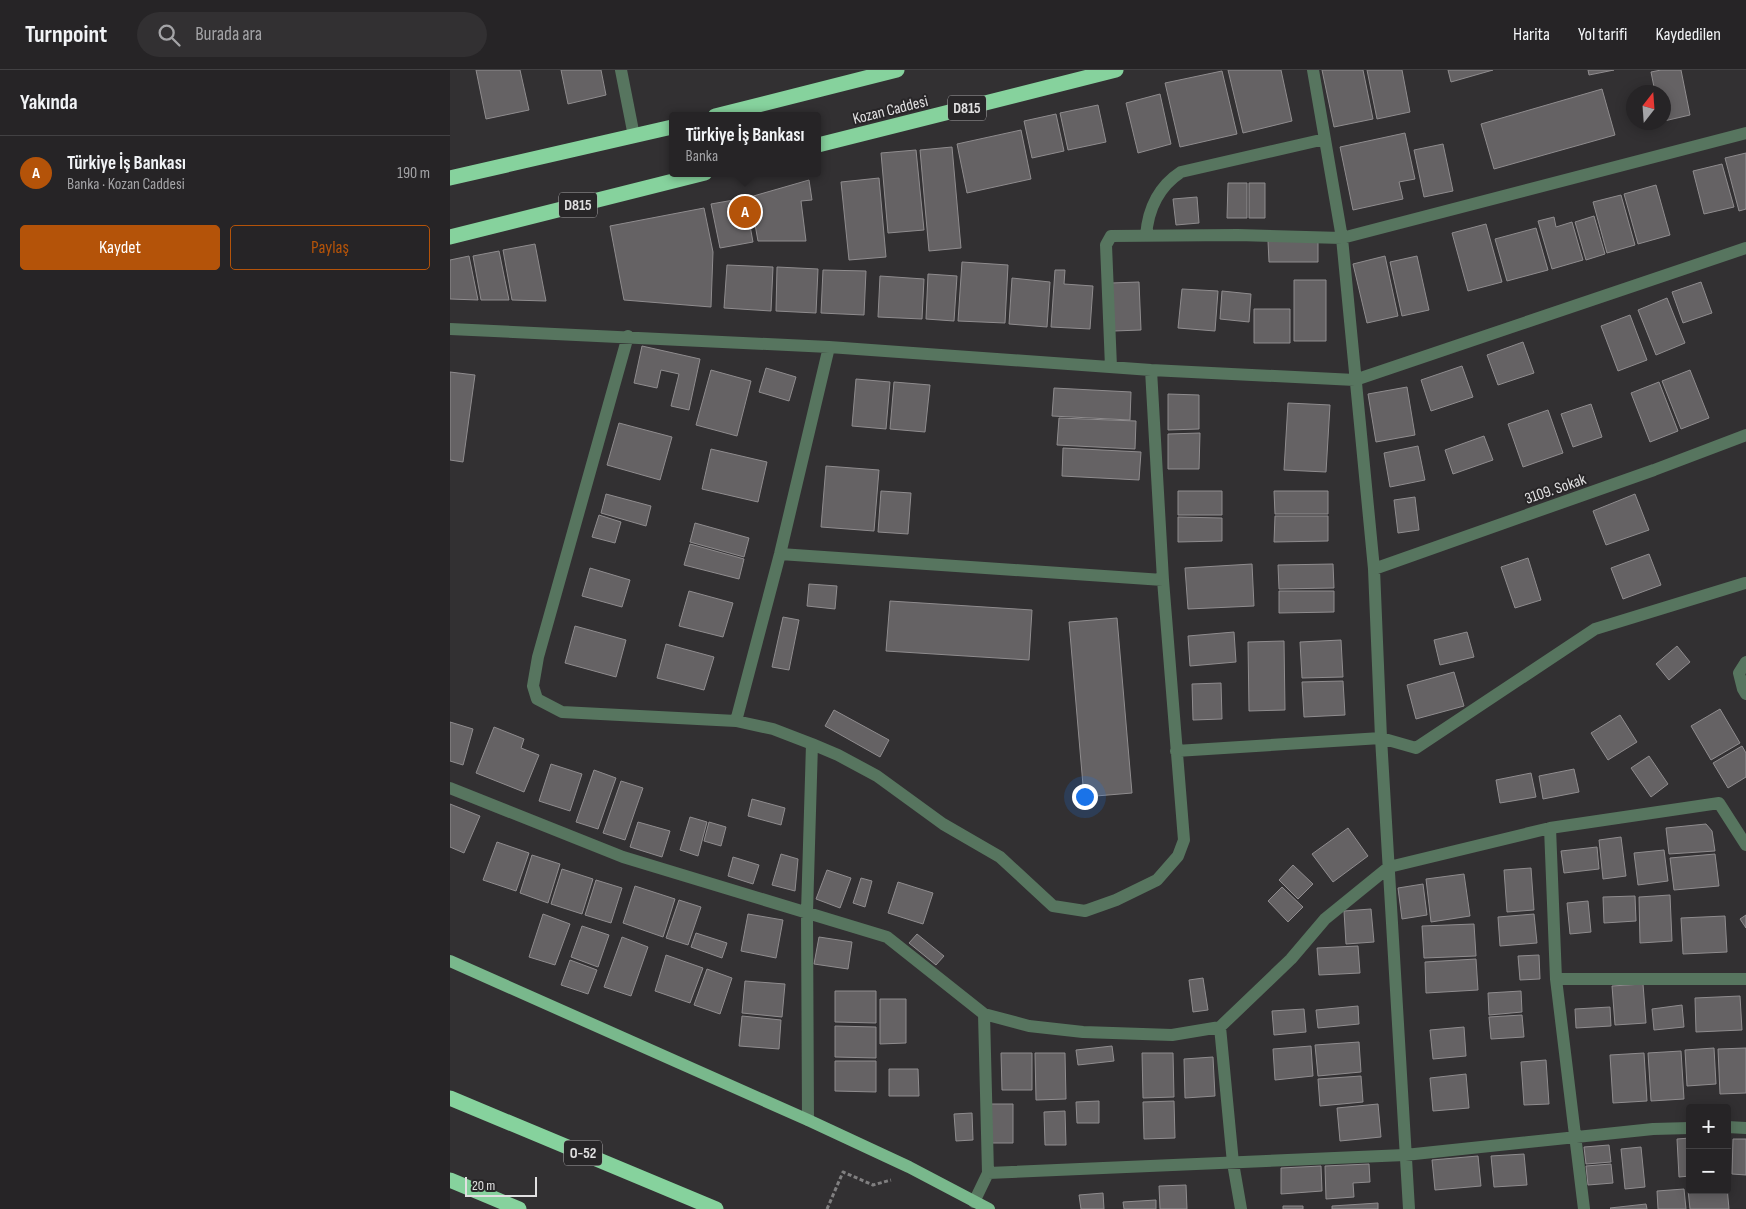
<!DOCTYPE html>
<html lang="tr">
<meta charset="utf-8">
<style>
:root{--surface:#262426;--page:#323032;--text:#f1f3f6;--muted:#a4a4a7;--line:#424143;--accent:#b45309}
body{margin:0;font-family:"Sofia Sans Condensed",sans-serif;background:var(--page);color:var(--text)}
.controls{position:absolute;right:15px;bottom:15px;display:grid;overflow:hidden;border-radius:5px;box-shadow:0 2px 12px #0003}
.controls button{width:45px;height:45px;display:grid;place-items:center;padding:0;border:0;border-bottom:1px solid var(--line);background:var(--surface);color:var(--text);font:25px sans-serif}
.compass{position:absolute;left:1176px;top:15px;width:45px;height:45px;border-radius:50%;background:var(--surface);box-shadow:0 2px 12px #0003;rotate:17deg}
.scale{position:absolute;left:15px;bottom:12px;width:72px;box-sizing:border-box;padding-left:5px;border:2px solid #e1e0e1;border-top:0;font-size:14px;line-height:18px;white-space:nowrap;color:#e1e0e1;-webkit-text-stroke:4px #282628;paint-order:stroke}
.you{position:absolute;left:634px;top:726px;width:18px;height:18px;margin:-12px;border:4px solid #fff;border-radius:50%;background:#1a73e8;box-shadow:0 0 0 8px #1a73e833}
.badge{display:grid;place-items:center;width:32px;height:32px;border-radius:50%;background:var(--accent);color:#fff;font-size:16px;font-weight:700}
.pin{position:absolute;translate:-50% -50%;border:2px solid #fff;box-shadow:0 1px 5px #0006}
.popup{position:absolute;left:219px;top:42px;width:152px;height:65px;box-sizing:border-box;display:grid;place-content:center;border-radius:5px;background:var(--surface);filter:drop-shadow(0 1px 4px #0005);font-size:16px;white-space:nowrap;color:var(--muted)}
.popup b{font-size:19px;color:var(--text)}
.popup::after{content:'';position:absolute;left:50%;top:100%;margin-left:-10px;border:10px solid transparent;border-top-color:var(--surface)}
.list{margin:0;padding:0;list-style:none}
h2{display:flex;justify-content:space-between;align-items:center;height:65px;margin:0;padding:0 20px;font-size:21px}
h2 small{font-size:16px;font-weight:400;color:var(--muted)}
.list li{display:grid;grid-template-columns:32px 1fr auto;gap:15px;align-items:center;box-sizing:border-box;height:75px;padding:0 20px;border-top:1px solid var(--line)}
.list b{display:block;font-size:19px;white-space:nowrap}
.list p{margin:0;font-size:16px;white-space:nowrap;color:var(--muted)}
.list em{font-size:16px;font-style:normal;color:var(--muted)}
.actions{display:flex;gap:10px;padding:15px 20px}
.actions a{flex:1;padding:11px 0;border:1px solid var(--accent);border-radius:5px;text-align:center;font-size:18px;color:var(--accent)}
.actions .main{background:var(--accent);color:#fff}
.icon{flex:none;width:28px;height:28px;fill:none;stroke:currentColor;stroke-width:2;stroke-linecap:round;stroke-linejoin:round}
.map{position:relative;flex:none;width:1296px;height:1139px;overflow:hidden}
header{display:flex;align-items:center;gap:30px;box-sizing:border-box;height:70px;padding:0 25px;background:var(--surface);border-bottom:1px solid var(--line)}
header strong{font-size:24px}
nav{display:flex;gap:28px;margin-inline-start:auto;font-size:18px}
.search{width:350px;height:45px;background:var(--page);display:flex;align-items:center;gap:12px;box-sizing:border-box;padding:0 18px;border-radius:28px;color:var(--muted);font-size:19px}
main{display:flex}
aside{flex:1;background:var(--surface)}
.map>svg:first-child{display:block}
</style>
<header>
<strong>Turnpoint</strong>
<div class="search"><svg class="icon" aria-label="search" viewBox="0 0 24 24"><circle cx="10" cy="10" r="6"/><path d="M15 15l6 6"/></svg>Burada ara</div>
<nav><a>Harita</a><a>Yol tarifi</a><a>Kaydedilen</a></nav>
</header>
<main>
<aside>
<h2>Yakında<small></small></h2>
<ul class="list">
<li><span class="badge">A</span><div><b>Türkiye İş Bankası</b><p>Banka · Kozan Caddesi</p></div><em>190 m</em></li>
</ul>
<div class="actions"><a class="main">Kaydet</a><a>Paylaş</a></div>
</aside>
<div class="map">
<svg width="1296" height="1139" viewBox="0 0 1296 1139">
<rect width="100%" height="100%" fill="#323032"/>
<path fill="#656264" stroke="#8f8c8e" d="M26 0H70L79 40 36 49Z
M111 0H151L156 25 118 34Z
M778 0H831L842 51 793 63Z
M872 0H913L923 49 884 57Z
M917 0H952L960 42 927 49Z
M998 0H1043L1001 12Z
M1138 0H1164L1139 5Z
M1211 0H1231L1240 45 1214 51V22H1205L1201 2Z
M772 1 787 64 730 77 715 13Z
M1152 19 1165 65 1044 99 1031 54Z
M710 24 721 74 688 83 676 33Z
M648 35 656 72 618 80 610 43Z
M606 44 614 81 582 88 574 51Z
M571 60 581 109 517 123 507 74Z
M955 63 965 109 949 112 953 129 903 140 890 77Z
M993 74 1003 121 974 127 964 80Z
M502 77 511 178 479 181 470 80Z
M466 80 474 160 438 163 431 83Z
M1296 83V139L1289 141 1275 88Z
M1272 94 1284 137 1254 144 1243 101Z
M429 108 436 187 399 190 391 112Z
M359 110 362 130 351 131 356 171H308L300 127Z
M778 113H797V148H777Z
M799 113H815V148H799Z
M1206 115 1220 165 1188 174 1174 124Z
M1171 125 1185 175 1157 183 1143 132Z
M747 127 749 153 726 155 723 129Z
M295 128 303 172 270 178 261 134Z
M254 138 263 182 261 237 174 230 160 156Z
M1144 146 1155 184 1136 190 1125 152Z
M1104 147 1106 157 1122 152 1133 190 1102 199 1088 151Z
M1036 154 1052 212 1018 221 1002 163Z
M1086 158 1098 200 1057 211 1045 169Z
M868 170V192H819L818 171Z
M85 174 96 231 62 230 53 180Z
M49 181 59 230H31L23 186Z
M19 186 28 230 0 229V190Z
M935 186 948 246 917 253 903 194Z
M967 186 979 240 952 246 940 192Z
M512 192 558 195 555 253 508 251Z
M277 195 323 197 321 241 274 238Z
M327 197 368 199 366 243 326 241Z
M373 200 416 201 414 245 371 243Z
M605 200H615L614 214 643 216 640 259 601 257Z
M478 204 507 206 504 251 476 249Z
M430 206 474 209 472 249 428 247Z
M562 208 600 212 597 257 559 254Z
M844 210H876V271H844Z
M689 212 691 260 664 261 661 213Z
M1251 212 1262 243 1233 253 1222 222Z
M732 219 768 221 765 261 728 258Z
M772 221 801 224 799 252 770 249Z
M1217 228 1235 273 1206 285 1188 240Z
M804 239H840V273H804Z
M1180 245 1197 290 1168 301 1151 256Z
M1073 272 1084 303 1048 315 1037 285Z
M192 276 250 289 239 340 221 336 229 304 211 300 207 318 184 313Z
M1012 296 1023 327 981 341 971 310Z
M316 298 346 307 339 331 309 322Z
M261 300 301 311 287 366 246 355Z
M1240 300 1259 348 1231 359 1212 311Z
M0 302 25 305 13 392 0 390Z
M406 309 440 312 436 359 402 356Z
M444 312 480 315 475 362 440 359Z
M1209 312 1228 361 1200 372 1181 323Z
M957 317 965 365 926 372 918 324Z
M604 318 681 322 680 350 602 346Z
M718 324 749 325V359L718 360Z
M838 333 880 335 876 402 834 400Z
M1141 334 1152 367 1123 377 1111 344Z
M1098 340 1113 383 1073 397 1058 354Z
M609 348 686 351 685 379 607 375Z
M169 353 222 367 210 410 157 395Z
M750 363 749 399H718V364Z
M1034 366 1043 390 1003 404 995 380Z
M968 376 975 410 940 417 934 383Z
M613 378 691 382 689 410 612 406Z
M261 379 317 392 308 432 252 419Z
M376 396 429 400 424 461 371 457Z
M431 421 461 423 458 464 428 462Z
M728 421H772V445H728Z
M824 421H878V444H825Z
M156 424 201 436 196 456 151 443Z
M1185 424 1199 460 1156 475 1143 441Z
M965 427 969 460 948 463 944 430Z
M149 445 171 452 165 473 142 467Z
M825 446H878V471L824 472Z
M728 447 772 448V471L728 472Z
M245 453 299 468 294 487 240 472Z
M240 474 294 489 289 509 234 495Z
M1199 484 1211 515 1173 529 1161 498Z
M1078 488 1091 530 1065 538 1051 497Z
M802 494 804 536 738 539 735 498Z
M883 494 884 518 829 519 828 495Z
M140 498 180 510 172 537 132 526Z
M359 514 387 516 385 539 357 536Z
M239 521 283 533 273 567 229 556Z
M829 521H884V542L829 543Z
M440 531 582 540 579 590 436 581Z
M333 547 349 550 339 600 322 597Z
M667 548 682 723 634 727 619 552Z
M125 556 176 570 166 607 115 593Z
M784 562 786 592 740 596 738 566Z
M1017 562 1024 587 990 595 984 570Z
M891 570 893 607 852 608 850 572Z
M834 571 835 640 799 641 798 572Z
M216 574 264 587 254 620 207 608Z
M1227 576 1240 592 1219 610 1206 594Z
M1004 602 1014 636 966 649 957 615Z
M893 611 895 645 854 647 852 612Z
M771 613 772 649 743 650 742 614Z
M1270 639 1290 673 1261 690 1241 656Z
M384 640 439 670 430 687 375 656Z
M1170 645 1187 672 1158 690 1141 663Z
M0 652 23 659 13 695 0 691Z
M44 657 74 669 71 678 89 685 74 722 26 703Z
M1292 676 1296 683V707L1278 718 1263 693Z
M1199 686 1218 714 1201 727 1181 698Z
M101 694 132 704 120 741 89 731Z
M1124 699 1129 722 1093 729 1089 706Z
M144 700 166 708 148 759 126 752Z
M1081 703 1086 727 1050 733 1046 710Z
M171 711 193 718 175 770 153 763Z
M302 729 335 738 331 755 298 746Z
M0 734 30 746 14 783 0 777Z
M240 747 257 752 248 786 230 780Z
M188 752 220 761 212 787 180 777Z
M259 752 276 757 271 776 254 771Z
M1256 754 1262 761 1265 781 1219 784 1216 758Z
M898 758 918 786 883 812 862 784Z
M1171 767 1176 806 1153 809 1149 770Z
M47 772 79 783 66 821 33 810Z
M1147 777 1149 799 1114 803 1111 781Z
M1214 780 1218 811 1188 815 1184 783Z
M331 784 348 789 345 821 322 815Z
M1265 784 1269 816 1224 820 1220 788Z
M82 785 110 794 98 833 70 823Z
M283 787 309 795 303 814 278 806Z
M843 795 863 814 848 829 829 810Z
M1081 798 1084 840 1057 842 1054 800Z
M112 799 143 809 132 844 101 834Z
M377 800 401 808 390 838 366 829Z
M1014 804 1020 846 981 852 976 809Z
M411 808 422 811 415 837 403 833Z
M146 810 172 818 161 853 135 845Z
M448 812 483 823 473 854 438 843Z
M973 814 977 845 952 849 948 818Z
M185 816 225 829 213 867 173 853Z
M832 817 853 837 838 852 818 831Z
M1220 825 1222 871 1190 873 1189 827Z
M1185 826 1186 851 1154 853 1153 827Z
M229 830 251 837 238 875 216 868Z
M1138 831 1141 862 1120 864 1117 833Z
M921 839 924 872 896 874 894 841Z
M93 844 120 854 105 895 79 887Z
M298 844 333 850 326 888 291 881Z
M1084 844 1087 873 1050 876 1048 847Z
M1296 845V858L1290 849Z
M1275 846 1277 882 1233 884 1231 848Z
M1024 854 1026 886 974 888 972 856Z
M132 856 159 865 148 897 121 887Z
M246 863 277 873 272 888 241 877Z
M467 864 494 886 486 895 459 873Z
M172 867 198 877 181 926 154 917Z
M369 867 402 872 398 899 364 894Z
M908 876 910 903 869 905 867 878Z
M216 885 253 898 240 933 205 921Z
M1089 885 1090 909 1070 910 1068 886Z
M1026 889 1028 920 976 923 975 892Z
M120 890 147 900 138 924 111 915Z
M257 899 282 908 270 944 244 935Z
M753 908 758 940 743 942 739 910Z
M295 911 335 914 332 947 292 943Z
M1193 914 1196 953 1165 955 1162 916Z
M385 921H426V953L385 952Z
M1071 921 1072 942 1039 945 1038 923Z
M1290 926 1292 960 1246 962 1245 928Z
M430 929H456V973L430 974Z
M1232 935 1234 957 1204 960 1202 939Z
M908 936 909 954 868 958 866 940Z
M1160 937 1161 956 1126 958 1125 939Z
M854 939 856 962 824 965 822 941Z
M1072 945 1074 967 1041 969 1039 947Z
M292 946 331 950 329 979 289 976Z
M385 956 426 957V988L385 987Z
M1014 957 1016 986 983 989 980 960Z
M909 972 911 1002 868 1006 865 975Z
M662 976 664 991 628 995 626 980Z
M861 976 863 1006 825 1010 823 979Z
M1264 978 1266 1014 1237 1016 1235 980Z
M1296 978V1023L1270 1024 1268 979Z
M1231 981 1234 1029 1201 1031 1198 983Z
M551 983H582V1020H552Z
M585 983H615L616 1029 586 1030Z
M692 983H723L724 1027 693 1028Z
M1194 983 1197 1031 1163 1033 1160 985Z
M763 987 765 1026 735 1028 734 989Z
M1096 990 1099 1034 1074 1035 1071 992Z
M385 991H426V1022L385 1021Z
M439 999H468L469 1026H439Z
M1016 1004 1019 1038 983 1041 980 1008Z
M911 1006 913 1032 870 1036 868 1009Z
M649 1031V1053H627L626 1032Z
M724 1031 725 1068 694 1069 693 1032Z
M541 1034H563V1073H542Z
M928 1034 931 1067 890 1071 887 1038Z
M615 1041 616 1075H595L594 1042Z
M522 1043 523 1070 506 1071 504 1044Z
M1240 1068V1106L1229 1107 1227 1069Z
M1283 1069H1296V1105L1282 1104Z
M1159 1075 1161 1092 1136 1094 1134 1077Z
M1191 1077 1195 1117 1175 1119 1171 1079Z
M1074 1084 1077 1115 1044 1117 1041 1086Z
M1028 1086 1031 1116 985 1120 982 1090Z
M919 1094 920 1112 903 1113 904 1127 876 1129 875 1096Z
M1161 1094 1163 1113 1138 1115 1136 1096Z
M871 1096 872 1121 831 1124V1098Z
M736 1115 737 1139H710L709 1116Z
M1277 1117 1279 1139H1240L1238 1120H1277Z
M1234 1119 1236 1139H1208L1207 1121Z
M653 1123 654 1139H631L629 1125Z
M706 1130V1139H674L673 1132Z
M928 1133V1139H882V1136Z
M1196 1134 1197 1139H1161L1160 1138Z
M833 1136H853V1139H833Z"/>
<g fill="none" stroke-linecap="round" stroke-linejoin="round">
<path stroke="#807f80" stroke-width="3" stroke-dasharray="4 2.5" stroke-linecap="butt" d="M377 1139 393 1102 423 1115 441 1110"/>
<path stroke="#57755f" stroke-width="12" d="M171 0 184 66
M863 0 892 168 924 499 931 668 959 1139
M696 166C698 139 708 117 731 102L875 69
M0 259 379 277 701 300 905 310 1296 178
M178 266 88 587 83 616 87 629 112 642 286 651 323 659 362 674 388 685 427 706 493 754 550 787 603 836 635 841 666 830 707 810 728 786 734 770 713 510 701 300
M661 297 656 175 661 166 788 165 892 168 1296 63
M330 484 713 510
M924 499 1204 400 1296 365
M1296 592 1289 603 1293 619 1296 624
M286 651 330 484 379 277
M726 681 931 668 966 678 1145 559 1295 513
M0 718 173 787 437 867 534 944 579 956 633 962 722 965 770 957 841 889 875 849 939 797 1100 758 1269 733 1296 775
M1100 758 1106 909 1134 1139
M1106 909H1296
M534 944 538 1103
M770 957 783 1093 791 1139
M358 1050 357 842 362 674
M1277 1057 1296 1058
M524 1132 538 1103 955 1085 1203 1059 1240 1058"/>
<path stroke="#79b88c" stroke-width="12" d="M0 891 358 1050 459 1097 539 1139"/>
<path stroke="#86d29d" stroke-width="15" d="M265 46 447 0
M368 75 666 0
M0 108 222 57
M0 167 255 103
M0 1028 266 1139
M0 1110 69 1139"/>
</g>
<g text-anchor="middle" stroke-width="4" stroke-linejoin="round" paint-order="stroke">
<g fill="#282628" stroke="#aaa8aa" stroke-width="1">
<rect x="498" y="25.5" width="38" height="25" rx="4"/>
<rect x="109" y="122.5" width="38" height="25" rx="4"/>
<rect x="114" y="1070.5" width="38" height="25" rx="4"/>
</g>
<g font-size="15" font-weight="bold" fill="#e1e0e1">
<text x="517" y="43">D815</text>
<text x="128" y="140">D815</text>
<text x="133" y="1088">O-52</text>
</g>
<g font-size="16" fill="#e1e0e1" stroke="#282628">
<text transform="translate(440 39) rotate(-14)" y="6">Kozan Caddesi</text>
<text transform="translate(1105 418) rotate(-19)" y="6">3109. Sokak</text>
</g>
</g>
</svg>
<div class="controls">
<button>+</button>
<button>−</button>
</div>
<svg class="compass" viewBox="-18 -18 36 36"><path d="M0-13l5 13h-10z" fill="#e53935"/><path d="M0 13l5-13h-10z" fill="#a4a4a7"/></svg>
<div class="scale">20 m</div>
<div class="you"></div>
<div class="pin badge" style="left:295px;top:142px">A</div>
<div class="popup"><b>Türkiye İş Bankası</b>Banka</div>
</div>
</main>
